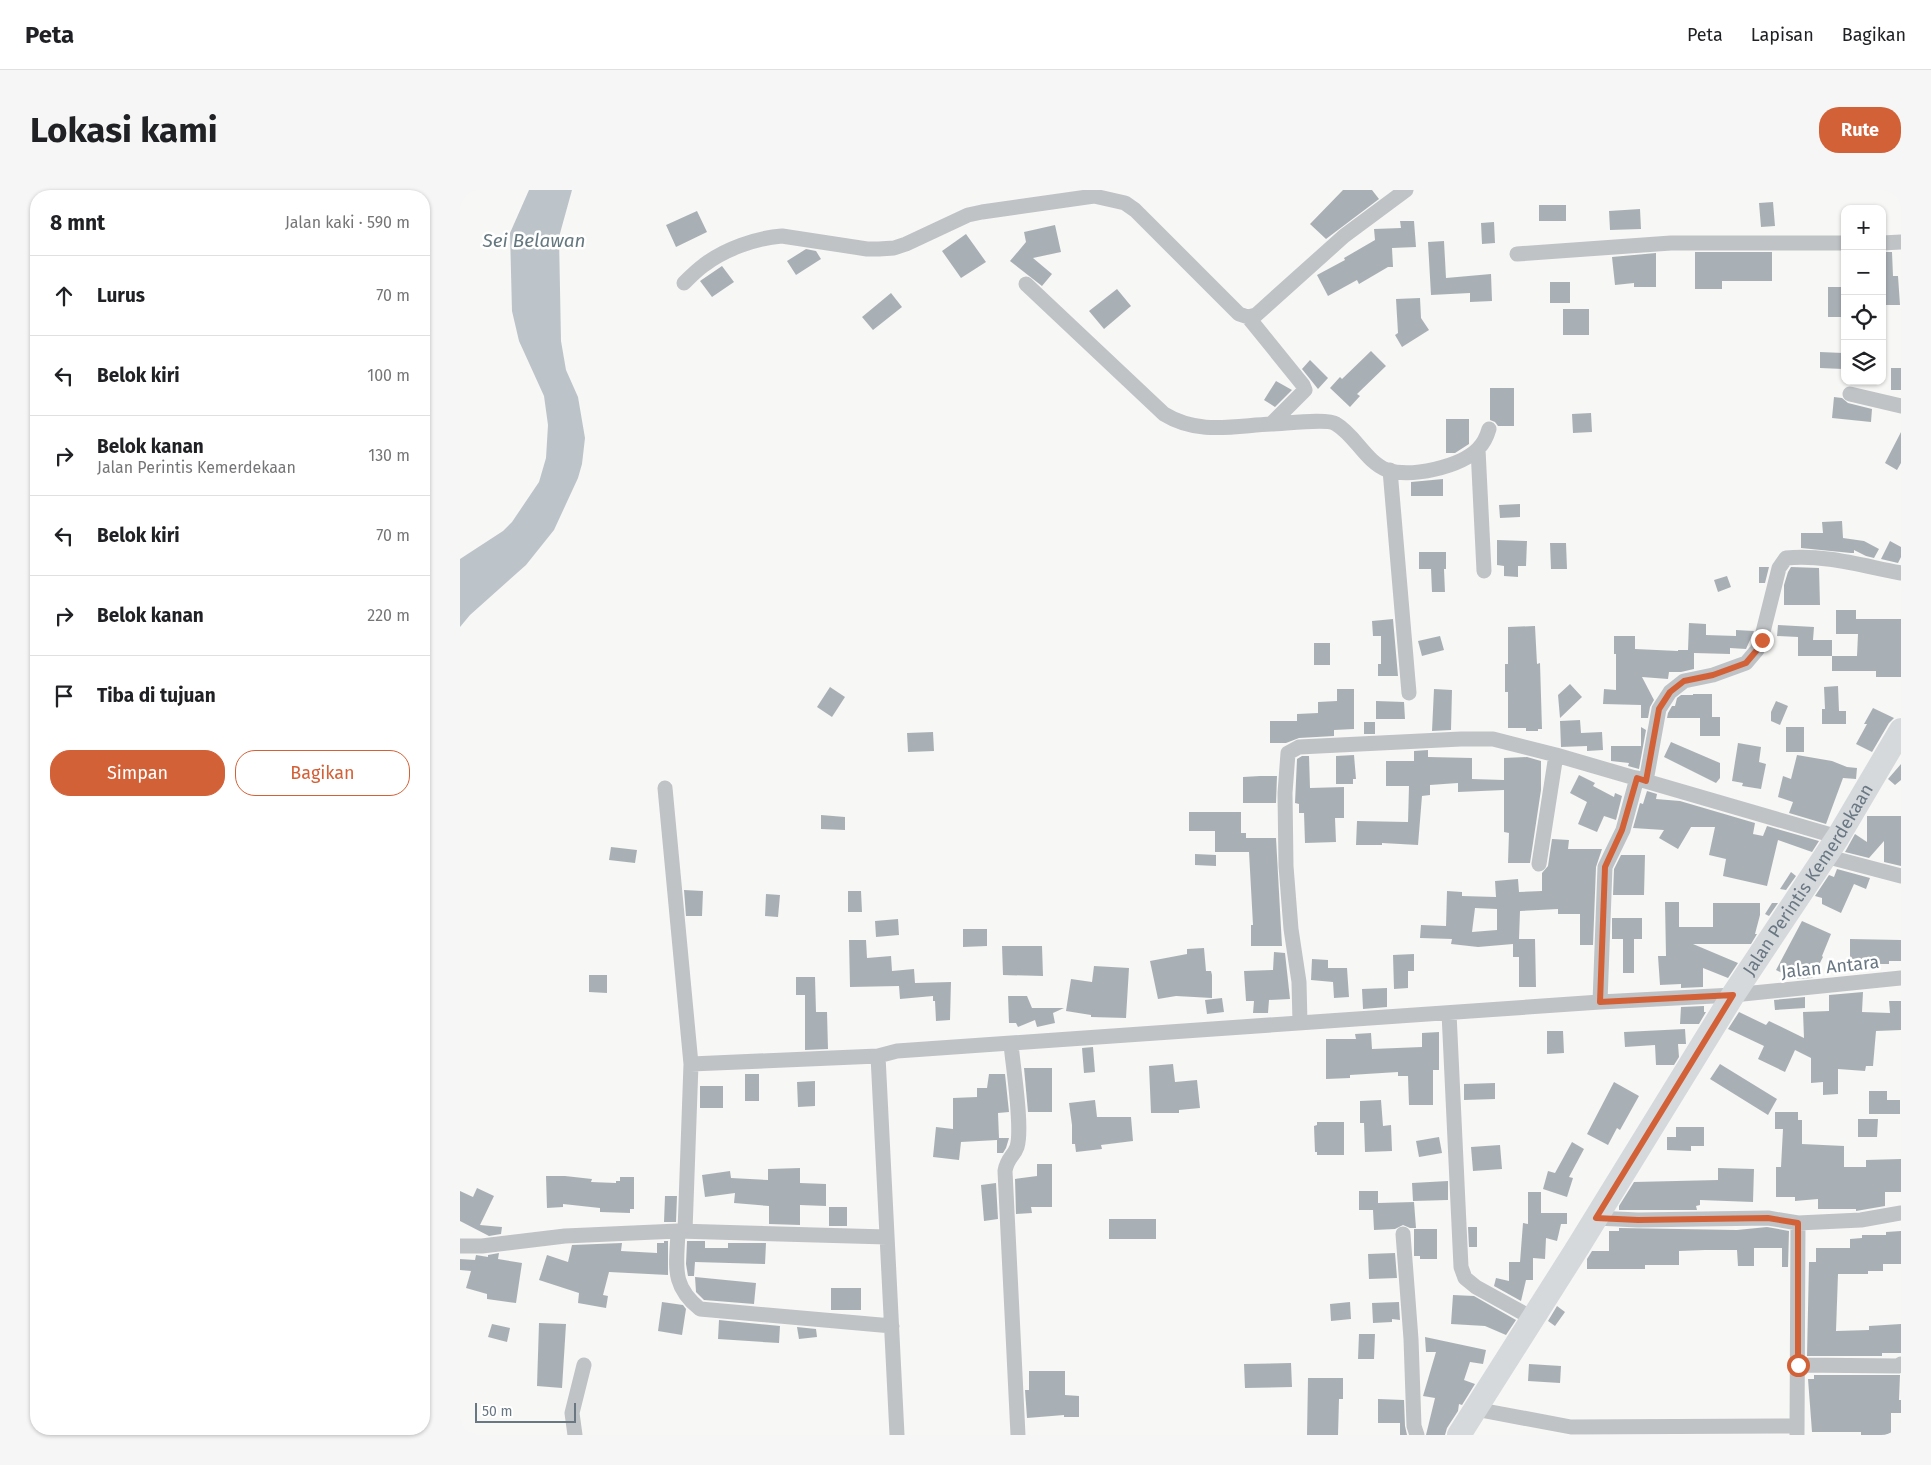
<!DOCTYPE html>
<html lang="id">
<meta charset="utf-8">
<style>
:root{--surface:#fff;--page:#f6f6f6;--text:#202124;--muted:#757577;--line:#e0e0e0;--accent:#d36138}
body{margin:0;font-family:"Fira Sans",sans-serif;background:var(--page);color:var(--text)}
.controls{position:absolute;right:15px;top:15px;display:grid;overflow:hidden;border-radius:10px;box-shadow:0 1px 4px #0004}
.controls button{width:45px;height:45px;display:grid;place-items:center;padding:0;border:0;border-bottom:1px solid var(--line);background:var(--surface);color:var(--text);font:25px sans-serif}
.scale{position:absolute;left:15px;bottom:12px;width:101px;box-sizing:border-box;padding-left:5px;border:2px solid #697783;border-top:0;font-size:14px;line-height:18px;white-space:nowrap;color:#697783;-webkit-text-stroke:4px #fff;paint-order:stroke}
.stop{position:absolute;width:15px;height:15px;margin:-11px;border:4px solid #d36138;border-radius:50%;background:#fff}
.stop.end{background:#d36138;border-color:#fff;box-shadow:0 1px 5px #0008}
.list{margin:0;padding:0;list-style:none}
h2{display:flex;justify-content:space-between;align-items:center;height:65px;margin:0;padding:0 20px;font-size:21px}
h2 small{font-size:16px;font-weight:400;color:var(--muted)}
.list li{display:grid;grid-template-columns:32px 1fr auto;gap:15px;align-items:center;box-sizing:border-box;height:80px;padding:0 20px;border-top:1px solid var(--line)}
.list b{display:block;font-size:19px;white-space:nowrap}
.list p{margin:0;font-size:16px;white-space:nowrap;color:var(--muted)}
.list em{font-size:16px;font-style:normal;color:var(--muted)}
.actions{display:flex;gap:10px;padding:15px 20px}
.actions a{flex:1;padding:11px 0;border:1px solid var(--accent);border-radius:20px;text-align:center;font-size:18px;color:var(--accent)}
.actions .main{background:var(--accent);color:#fff}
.icon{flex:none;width:28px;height:28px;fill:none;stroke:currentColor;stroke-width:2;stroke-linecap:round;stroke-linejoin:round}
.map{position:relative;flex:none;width:1441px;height:1245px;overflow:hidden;border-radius:20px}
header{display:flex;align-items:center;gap:30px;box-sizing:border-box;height:70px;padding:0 25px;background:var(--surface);border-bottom:1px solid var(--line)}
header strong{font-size:24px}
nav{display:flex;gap:28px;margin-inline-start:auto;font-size:18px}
.intro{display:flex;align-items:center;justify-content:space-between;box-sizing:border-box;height:120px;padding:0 30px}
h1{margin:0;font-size:35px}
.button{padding:12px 22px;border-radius:20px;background:var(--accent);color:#fff;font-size:18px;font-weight:700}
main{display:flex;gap:30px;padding:0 30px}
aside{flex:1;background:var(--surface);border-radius:20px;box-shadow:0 1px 4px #0004}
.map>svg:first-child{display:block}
</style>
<header>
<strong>Peta</strong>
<nav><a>Peta</a><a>Lapisan</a><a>Bagikan</a></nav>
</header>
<div class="intro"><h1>Lokasi kami</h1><a class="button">Rute</a></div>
<main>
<aside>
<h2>8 mnt<small>Jalan kaki · 590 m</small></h2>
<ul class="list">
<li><svg class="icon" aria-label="ahead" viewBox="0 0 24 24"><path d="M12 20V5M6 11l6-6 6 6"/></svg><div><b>Lurus</b></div><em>70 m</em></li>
<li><svg class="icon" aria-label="left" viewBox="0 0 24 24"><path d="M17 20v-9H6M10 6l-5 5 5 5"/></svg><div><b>Belok kiri</b></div><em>100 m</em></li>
<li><svg class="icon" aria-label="right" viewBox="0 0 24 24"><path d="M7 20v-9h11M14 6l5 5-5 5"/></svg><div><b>Belok kanan</b><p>Jalan Perintis Kemerdekaan</p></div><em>130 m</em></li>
<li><svg class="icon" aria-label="left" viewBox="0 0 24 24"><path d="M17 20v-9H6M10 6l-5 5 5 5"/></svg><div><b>Belok kiri</b></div><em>70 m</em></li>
<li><svg class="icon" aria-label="right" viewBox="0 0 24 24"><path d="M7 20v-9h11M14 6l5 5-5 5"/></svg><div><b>Belok kanan</b></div><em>220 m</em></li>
<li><svg class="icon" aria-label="arrive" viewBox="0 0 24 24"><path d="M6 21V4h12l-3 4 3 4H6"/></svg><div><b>Tiba di tujuan</b></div></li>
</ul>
<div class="actions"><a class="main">Simpan</a><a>Bagikan</a></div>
</aside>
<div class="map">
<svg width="1441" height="1245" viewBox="0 0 1441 1245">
<rect width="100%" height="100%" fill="#f7f7f5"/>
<path fill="#bcc4ca" d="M69 0H112L99 47 101 151 106 180 118 207 125 248 122 274 118 288 94 340 66 375 10 425 0 437V369L43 341 52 332 79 292 86 268 88 235 84 206 59 151 52 121 50 43Z"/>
<path fill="#a9b0b5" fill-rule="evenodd" d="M883 0H912L919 9 866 49 850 34Z
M1313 12 1315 36 1301 37 1299 13Z
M1079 15H1106V31H1079Z
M1180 19 1181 39 1150 40 1149 21Z
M237 21 247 42 216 57 206 35Z
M940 31H954L956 57 932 58 933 77H928L899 94 897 90 868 106 857 85 885 70 884 68 915 50 914 39 941 38Z
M1034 32 1035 53 1022 54 1021 33Z
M595 35 601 62 573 68 592 84 582 96 550 71 566 52 564 42Z
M506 44 526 72 501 88 482 61Z
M984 51 986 88 1031 84 1032 111 1010 112V103L971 105 968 52Z
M346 59 356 61 361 69 336 85 327 71Z
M1235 62H1312V91H1262V99H1235Z
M1422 62H1432L1433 86H1438L1440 115H1422Z
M1196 63V97H1174V93L1155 95 1152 67Z
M262 76 274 92 252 107 240 91Z
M1090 92H1110V113H1090Z
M1368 97H1385V127H1368Z
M657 99 671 116 644 139 629 121Z
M431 103 442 117 413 140 402 127Z
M960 108 961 128 969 140 942 157 935 145 938 143 936 109Z
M1103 119H1129V145H1103Z
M911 161 926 176 897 204 900 206 890 217 870 198 880 187 882 189Z
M1360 162 1383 163V179L1360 178Z
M850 170 868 188 858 199 842 179Z
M1431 178H1441V200H1431Z
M816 191 832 200 815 217 804 210Z
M1030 198H1054V236H1038L1035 232 1030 230Z
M1374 207 1382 208 1388 213 1412 219 1411 232 1372 228Z
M1131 223 1132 242 1113 243 1112 224Z
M986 229H1009V254L995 263H986Z
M1441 242V273L1437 280 1425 273Z
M983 289V306H951V292Z
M1060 314V327L1040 328 1039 315Z
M1382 331 1383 348 1404 351 1419 359 1414 368 1406 366 1394 360V363H1391L1341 358V343H1363L1362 332Z
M1037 350 1067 351 1066 376H1058V387L1044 386V376L1037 375Z
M1430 351 1441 357V367L1438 373 1421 369Z
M1090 353H1106L1107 379H1091Z
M959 362H986V379H984L985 402H972L971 379H959Z
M1299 377H1309L1305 393H1299Z
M1331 377 1359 378 1360 415H1324V395L1328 382Z
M1267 386 1271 397 1258 402 1254 390Z
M1376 420H1396V429H1441V487H1416V481H1372V466H1397L1398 444H1376Z
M933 429 938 486H918V474H921V446H913L912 431Z
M1229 433 1246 434V445L1276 446V440L1294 441 1286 459 1270 458V464L1234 463V479L1221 482H1209L1208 489 1182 487 1194 510 1190 517 1188 528H1181V515L1143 514 1144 499 1156 500V464H1154V446H1175V459L1218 461V460H1228Z
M1318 435 1354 437 1353 450H1372V466H1338V447L1317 446Z
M1075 436 1077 474 1080 473 1082 539H1078V541H1066V538H1048V502H1045V474H1048V437Z
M980 446 984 460 962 466 958 451Z
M854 453H870V475H854Z
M1110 494 1122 507 1100 528 1098 505Z
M1378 496 1379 521H1386V534H1362V519H1365L1364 497Z
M370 497 385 507 372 527 357 517Z
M877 499H894V539L874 540V546L839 548 826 553H810V531H837V524L858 523V512L877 511Z
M974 499 992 500 991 540 972 541Z
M1233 504H1252V527H1260V546H1240V528H1207L1208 523 1212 516H1215L1217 508 1221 505H1233Z
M916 511 944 512 945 529H916Z
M1316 511 1328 516 1320 535 1311 531V522Z
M1413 518 1434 528 1429 533 1412 562 1396 554 1407 534H1404Z
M1120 530 1121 543 1142 542 1143 560 1127 561V556L1101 557 1100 531Z
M904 532H915V544H904Z
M1181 537 1186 540 1179 579 1168 576 1169 573 1151 571V556H1181Z
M1326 537H1344V562H1326Z
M473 542 474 561 448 562 447 543Z
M1211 552 1260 573V588L1256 593 1204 567Z
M1278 553 1301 557 1299 572 1306 574 1301 599 1282 596 1283 593 1272 591Z
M968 560V567L1012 568V589L1044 590V568L1067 567 1081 571V600L1070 673H1048L1049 643 1044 642V600L998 602V593L970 595V605L962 606 958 655 922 653V655H896L897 631 948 632 949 596H926V571H954V561Z
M894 565 896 589H893V594H876V566Z
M1337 565 1372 571 1387 577 1397 578 1396 589 1383 588 1366 634 1329 623 1333 612 1318 607 1323 586 1331 589Z
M842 566H849L850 598 884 597V628H875L876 652 845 653 844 623H839V614L835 613 837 569Z
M1441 574V590L1435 595 1428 589Z
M1119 585 1135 593 1133 596 1154 607 1155 603 1162 606 1156 630 1144 626 1137 642 1118 634 1127 612 1110 603Z
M800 586H817L816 613H783V587Z
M1187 601 1197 604 1196 609 1220 611 1295 633 1293 644 1303 646 1307 636 1359 651 1352 662 1318 650 1307 696 1263 686 1266 669 1249 665 1255 637H1231L1218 659 1199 648 1204 640 1173 638 1180 613 1183 614Z
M729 622H781V643H786V648H816L822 756H791V735H793L789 662H755V641H729Z
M361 625 385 627V640L361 639Z
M1407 626H1441V676L1424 672V651L1409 668 1385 662 1395 644 1407 652Z
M1092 649 1109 650 1108 659H1142L1136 677 1133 755H1120V724H1098V719L1060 721 1059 749H1075L1076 797H1059V767H1053V754L1018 757 991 754 992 749 960 748 961 735 986 736 987 701 1002 702V706L1036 707 1035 691 1058 689 1059 702 1082 701V683L1088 676ZM1015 718 1037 719V740L1012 742Z
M151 657 177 660 175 673 149 670Z
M735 664 756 665V676L735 675Z
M1161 665H1185L1184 705H1153L1154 679Z
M1377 679 1410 688 1406 699 1394 694 1381 723 1362 714V708L1355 706 1369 685 1374 687Z
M1331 682 1336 686 1326 700 1320 699Z
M224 700 243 701 242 726H226Z
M388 701H401L402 722H388Z
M306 704 320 705 318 727 305 726Z
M1205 712H1219V737H1253V713H1300V725L1295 744H1297L1291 754H1233L1278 773 1268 788 1243 778V797L1221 798V794L1200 795 1198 766H1206Z
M1312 713H1318L1309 726 1305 724Z
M1152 728H1182V749H1174V783H1163V749H1152Z
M438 729 439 745 416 747 415 731Z
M1342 731 1371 744 1362 766 1363 767 1352 788 1335 789 1316 780Z
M503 739H527V756L503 757Z
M1390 749 1441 750V771H1429V774H1413V769H1390Z
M389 750H406L407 768 431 766 432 781 454 779 455 793 491 792 490 830 476 831 475 811H473V806L440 809 439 796 390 797Z
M542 756H582L583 786 543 785Z
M744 758 746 781H751L752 785V808L716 806 698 809 690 771 727 764V759Z
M814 762 825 763 830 809 809 810 808 823H793L794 811H786L784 781 813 780Z
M954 764V781H948V798L934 799 933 765Z
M852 769 868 770V778H887L889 807 874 808 873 792 851 790Z
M634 776 669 778 666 828 631 827V825L606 821 611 789 632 792Z
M129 785H147V803L129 802Z
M336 787H355L356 822H367L368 859 345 860V805H336Z
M927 798V817L903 819 902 799Z
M1403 802 1402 822 1430 823 1429 811H1441V840L1416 841 1413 876H1406L1405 881 1378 879V904L1363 905V892L1351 893V868L1335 860 1325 882 1298 869 1304 856 1268 839 1279 822 1306 835 1309 831 1344 848 1343 822 1369 821V805Z
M548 806H567L572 818H604L593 823 595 833 577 837 575 830 558 837 556 833H549Z
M1345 807V818L1315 820 1314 810Z
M762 808 764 822 747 824 745 810Z
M1244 816V822H1246L1239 834H1220L1221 817Z
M1225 839 1226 854H1218L1219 867 1214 875H1196L1195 855 1165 857 1164 842Z
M1087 841H1103L1104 863 1087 864Z
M979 842V880H973V915H949L948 886H938V882L890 885V888L866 889V849H896L895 844 911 843 912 859 962 857V843Z
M633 857 635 882 624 883 622 858Z
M713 874 715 892 737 890 740 918 719 920V923H691L689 876Z
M1260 874 1317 909 1308 925 1250 889Z
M564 878H592V922H568Z
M285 884H299V911H285Z
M529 884H545L549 922 538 923 539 948H549L546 958 543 963H537V950L501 952 499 970 473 967 476 937 493 939V908L517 907V898H527Z
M355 891V916L338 917 337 892Z
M1154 892 1179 906 1160 940 1157 938 1148 955 1127 944Z
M1035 893V909L1004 910V894Z
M240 896H263V918H240Z
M1409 901H1427V910H1440V924H1409Z
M635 910 637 927H671L673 951 641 955 642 959 616 962 615 954H612V935L609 913Z
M921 910 923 936 931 935 932 961 905 962 904 933H900V911Z
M1315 922H1338V930H1342V954L1384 956V977H1406V970L1441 969V1002H1425V1016L1396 1021V1019H1358V1009L1335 1011V1007H1316V977H1321L1323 939H1315Z
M1398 929H1418L1417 947H1398Z
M857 932H884V965H857V962H855L854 936 857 935Z
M1216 937H1244V956H1231V961L1207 960V947H1216Z
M979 947 982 963 959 967 956 951Z
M1112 952 1124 959 1109 987 1113 988 1107 1007 1083 999 1088 981 1095 983Z
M1040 955 1042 979 1013 981 1011 957Z
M577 974H592V1017H571L572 1023 556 1024 555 989 577 986Z
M340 978V993L366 994V1016L340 1015V1035L309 1034V1016L274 1013 275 1003 245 1007 242 985 270 981 271 988 308 990V979Z
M1258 978 1294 979 1293 1012 1240 1010V1015L1236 1016 1237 1020H1159V1016L1174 992 1258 990Z
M86 986H105L132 989 131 992 156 993V991H160V987H174V1019H170V1023L140 1022V1018L103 1014V1017L87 1018Z
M988 991V1010L953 1011 952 993Z
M536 993 538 1029 524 1031 521 995Z
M17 998 34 1006 20 1035 42 1037 41 1044 29 1046 0 1031V1001L13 1007Z
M899 1001H918V1013L954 1012 956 1038H950L943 1035 935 1039 914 1040 913 1020H899Z
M1068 1002H1081V1023H1107V1034H1101L1097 1051 1086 1048 1085 1069 1073 1068V1090H1066L1061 1111 1034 1096 1036 1088 1049 1091V1072H1060L1063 1033 1068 1034Z
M205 1006H217L216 1032H204Z
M369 1017H387V1036H369Z
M649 1029H696V1049H649Z
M1008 1037H1017V1057H1009Z
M1307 1037 1329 1041 1328 1077H1322V1058H1294V1076H1278L1277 1060H1245L1219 1061V1075H1185V1079H1127V1069L1132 1061H1149V1041H1159V1038L1277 1040Z
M954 1039H977V1069H960V1066H954Z
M1441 1041V1074H1423V1081H1408V1084H1378L1376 1141 1409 1140V1136L1441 1134V1163H1422V1166H1347L1349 1072H1356V1058H1390V1049L1402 1048V1045H1426V1042Z
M204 1051H208V1085L149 1082 143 1105 148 1106 146 1118 118 1113 119 1103 79 1090 87 1065 108 1072 112 1055 162 1053 161 1061 197 1063V1053H204Z
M227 1051H245V1058H268V1053H306L305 1074 235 1072 234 1086H228L226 1074Z
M39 1063 38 1069 62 1073 56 1113 27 1109V1104L6 1098 11 1081 0 1080V1069L15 1070 16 1065 28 1067V1065Z
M935 1063 937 1088 909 1089 908 1064Z
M235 1087 296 1093 294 1114 244 1110 236 1102Z
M371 1098H401V1120H371Z
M993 1105 1014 1106 1056 1130 1046 1145 1025 1136 991 1134Z
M202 1112 223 1115 226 1119 222 1145 198 1141Z
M890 1112 891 1129 871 1131 870 1114Z
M939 1112 940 1130 932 1129V1132L913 1133 912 1113Z
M1097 1116 1105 1122 1095 1136 1088 1131Z
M259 1130 320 1136 319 1153 258 1149Z
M79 1133 106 1134 102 1198 77 1196Z
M32 1134 50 1138 47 1152 28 1147Z
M337 1137 356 1139 357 1147 339 1149Z
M899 1144H915L914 1169H898Z
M965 1147 1026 1160 1023 1174 1010 1172 1004 1190 1015 1194 1002 1215 999 1214 998 1221 987 1238 985 1245H966L975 1208 963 1206 976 1162H966Z
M831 1173 832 1197 785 1198 784 1174Z
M1069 1174 1101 1176 1100 1193 1068 1191Z
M569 1181H605V1205L619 1206V1227H604V1225L567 1228 565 1200H569Z
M1354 1185H1440L1439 1210H1441V1223H1431V1245H1401V1242H1352L1348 1189H1354Z
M848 1188H883V1209H879L878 1245H847Z
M918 1209 944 1210 945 1236 947 1245H940V1233H918Z"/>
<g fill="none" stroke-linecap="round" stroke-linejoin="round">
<path stroke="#bfc3c6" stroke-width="15" d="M1422 53 1441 52
M1057 64 1211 53H1385
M224 93C230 87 237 80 244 75 265 59 296 48 322 46L407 59H419L434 58 446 54 508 25 522 22 634 6 665 13 675 20 779 124 788 127 796 125 884 46 946 0
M566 94 704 224C738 245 773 236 811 234L845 200 843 195 788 127
M1390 204 1441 216
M811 234C823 234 867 228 876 234 895 245 906 272 927 280 951 288 1000 277 1018 259 1024 253 1027 246 1029 239
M1018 259 1024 381
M930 280 949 503
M1186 591 1199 519 1210 502 1224 491 1253 485 1286 473 1297 460 1301 450 1319 378 1326 368C1364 364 1403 376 1441 383
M205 598 231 874 225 1041
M1365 666 1441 686
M1079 674 1096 565
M1140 812 1145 677 1163 640 1177 588
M989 823 1001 1077 1005 1088 1016 1097 1072 1128
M840 833 839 792 831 739 826 676 825 603 828 563 839 557 1001 549H1033L1096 565 1378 647
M551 854C553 877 563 938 557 957 554 966 547 968 545 981L558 1245
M418 866 437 1245
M231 874 418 866 437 861 1140 812 1273 805 1441 788
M1136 1028 1178 1030 1308 1028 1338 1033 1401 1030 1441 1023
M218 1041C217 1075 210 1095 240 1119L432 1136
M943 1044 951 1149 954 1236 957 1245
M0 1056H22L105 1046 218 1041 427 1047
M1338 1175 1438 1176 1441 1174
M1015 1219 1111 1237 1337 1236
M1337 1244 1338 1033
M115 1245 112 1223 124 1175"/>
<path stroke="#d5d9dc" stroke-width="24" id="s1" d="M999 1245 1118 1057 1273 805 1378 647 1441 540"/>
</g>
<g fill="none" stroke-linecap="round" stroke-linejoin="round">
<path stroke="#d36138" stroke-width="6" d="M1302 450 1297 460 1286 473 1253 485 1224 491 1210 502 1199 519 1186 591 1177 588 1162 640 1145 677 1140 812 1273 805 1136 1028 1178 1030 1308 1028 1338 1033V1175"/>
</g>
<g text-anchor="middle" stroke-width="5" stroke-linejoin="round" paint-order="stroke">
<g font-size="18" fill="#697783" stroke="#fff">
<text dy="6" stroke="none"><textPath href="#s1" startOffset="656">Jalan Perintis Kemerdekaan</textPath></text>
<text transform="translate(1370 777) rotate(-6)" y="6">Jalan Antara</text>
</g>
<g font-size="19" font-style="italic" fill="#65777f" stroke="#fff">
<text x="74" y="57">Sei Belawan</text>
</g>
</g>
</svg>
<div class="controls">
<button>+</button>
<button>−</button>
<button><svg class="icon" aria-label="locate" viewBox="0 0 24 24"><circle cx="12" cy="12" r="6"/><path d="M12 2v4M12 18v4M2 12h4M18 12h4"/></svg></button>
<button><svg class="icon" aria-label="layers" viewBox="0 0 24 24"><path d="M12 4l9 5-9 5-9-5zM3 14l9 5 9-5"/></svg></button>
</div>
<div class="scale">50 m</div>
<div class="stop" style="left:1338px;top:1175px"></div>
<div class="stop end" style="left:1302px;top:450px"></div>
</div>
</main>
